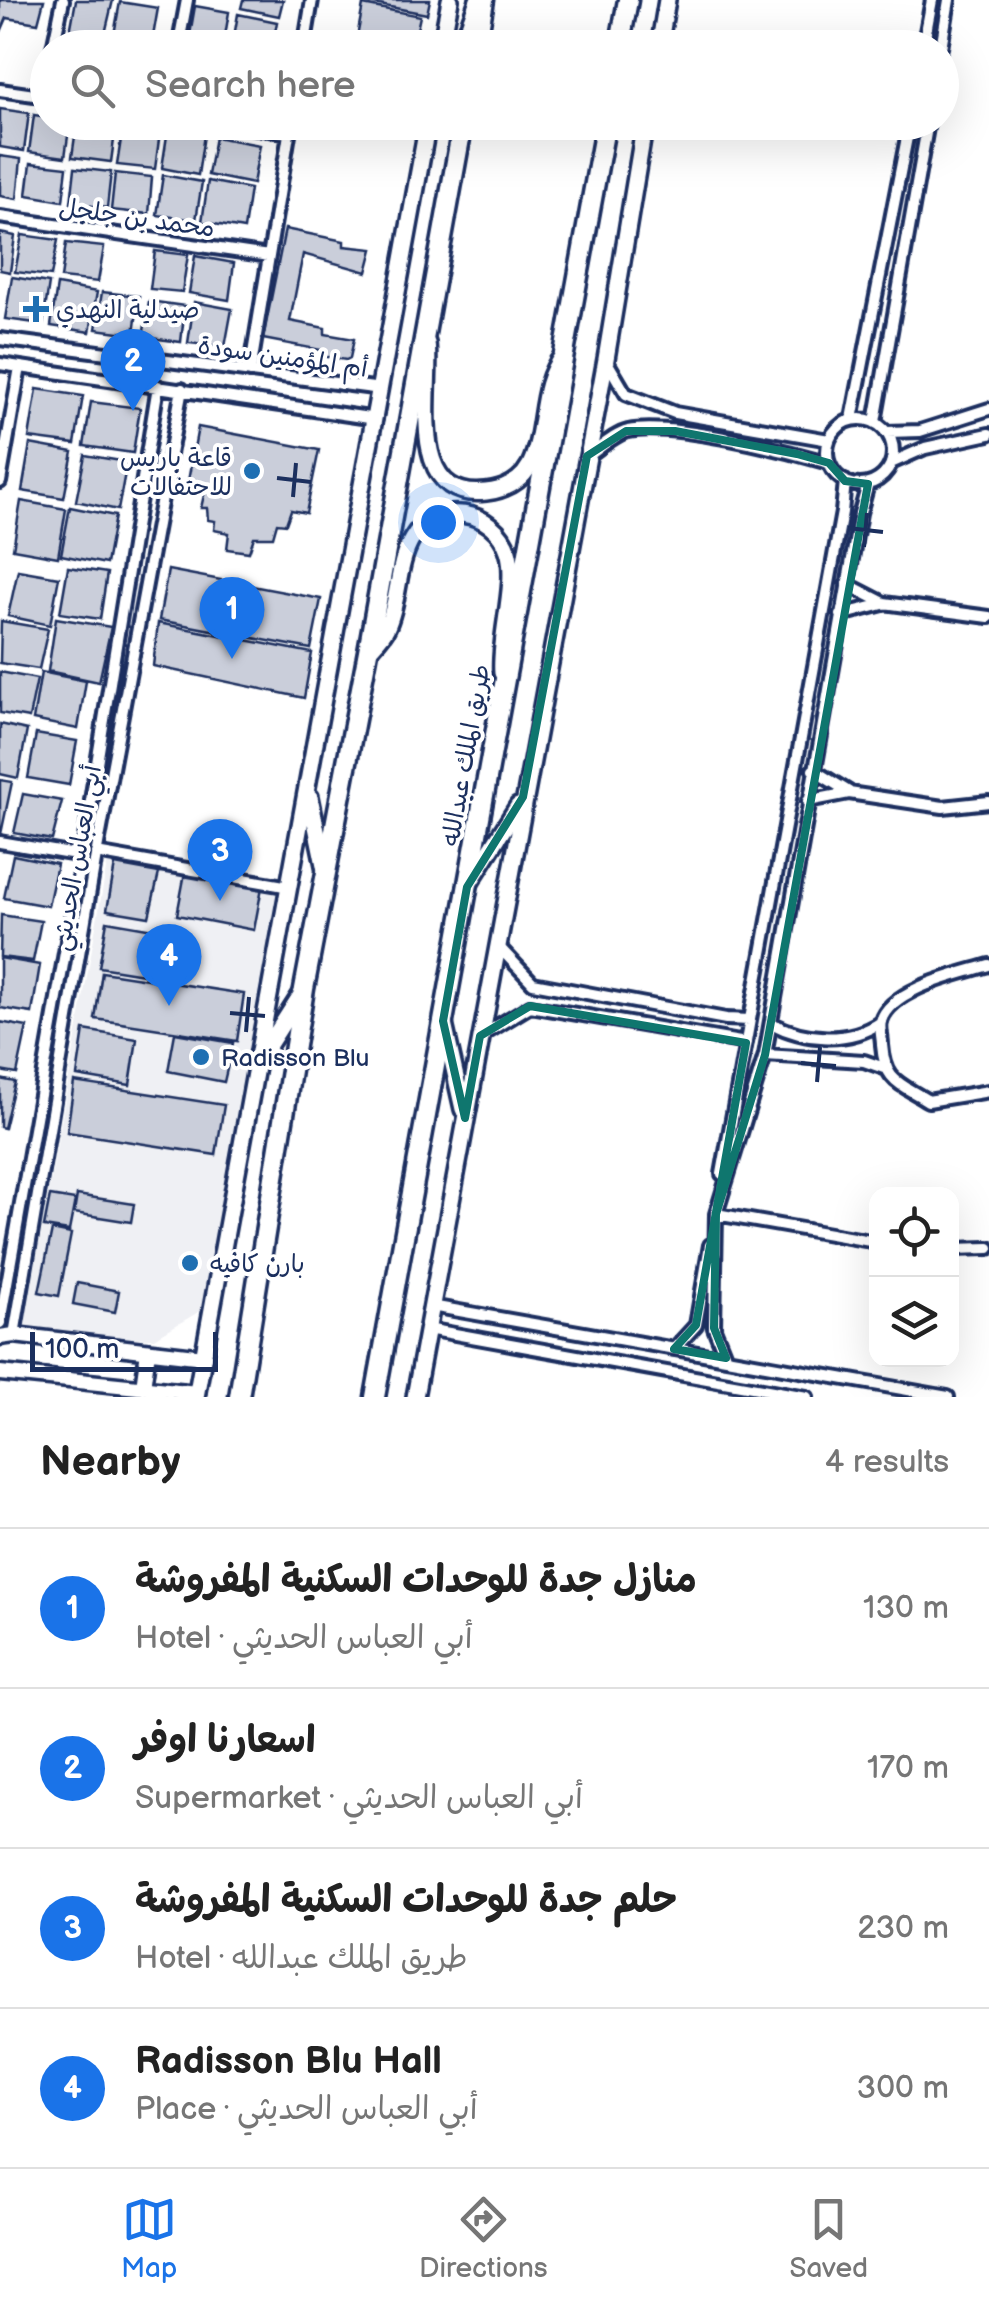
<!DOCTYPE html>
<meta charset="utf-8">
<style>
:root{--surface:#fff;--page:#f2f2f2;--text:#222;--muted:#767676;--line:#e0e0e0;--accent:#1a73e8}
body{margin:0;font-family:"Balsamiq Sans","Playpen Sans Arabic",sans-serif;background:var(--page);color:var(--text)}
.controls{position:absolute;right:30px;bottom:30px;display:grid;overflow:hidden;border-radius:20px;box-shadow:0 10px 40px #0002}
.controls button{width:90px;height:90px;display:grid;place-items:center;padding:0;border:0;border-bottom:2px solid var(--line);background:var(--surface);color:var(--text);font:50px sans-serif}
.scale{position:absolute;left:30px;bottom:25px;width:188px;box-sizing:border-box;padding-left:10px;border:5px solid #1b2f5e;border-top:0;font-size:28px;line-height:35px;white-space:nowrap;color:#1b2f5e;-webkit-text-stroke:8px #fff;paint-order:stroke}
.you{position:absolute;left:438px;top:522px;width:35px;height:35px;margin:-25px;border:8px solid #fff;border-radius:50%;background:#1a73e8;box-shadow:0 0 0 15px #1a73e833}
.badge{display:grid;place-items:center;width:65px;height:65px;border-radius:50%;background:var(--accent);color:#fff;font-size:32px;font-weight:700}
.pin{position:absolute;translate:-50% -82px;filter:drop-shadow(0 2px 5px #0008)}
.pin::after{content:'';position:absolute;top:52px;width:35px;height:30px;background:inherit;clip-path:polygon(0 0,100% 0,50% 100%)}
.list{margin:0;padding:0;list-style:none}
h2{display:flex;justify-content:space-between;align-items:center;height:130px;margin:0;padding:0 40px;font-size:42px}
h2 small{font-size:32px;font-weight:400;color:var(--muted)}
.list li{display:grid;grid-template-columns:65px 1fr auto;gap:30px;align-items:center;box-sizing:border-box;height:160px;padding:0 40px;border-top:2px solid var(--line)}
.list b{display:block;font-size:38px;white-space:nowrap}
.list p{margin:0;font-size:32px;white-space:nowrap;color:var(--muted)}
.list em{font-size:32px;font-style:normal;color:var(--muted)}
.icon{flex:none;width:55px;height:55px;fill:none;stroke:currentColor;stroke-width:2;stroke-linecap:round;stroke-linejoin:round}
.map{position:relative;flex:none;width:989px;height:1397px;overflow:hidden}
.search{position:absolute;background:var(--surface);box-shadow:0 10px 40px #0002;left:30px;right:30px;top:30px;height:110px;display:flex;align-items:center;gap:25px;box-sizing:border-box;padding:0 35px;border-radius:55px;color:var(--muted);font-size:38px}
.sheet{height:770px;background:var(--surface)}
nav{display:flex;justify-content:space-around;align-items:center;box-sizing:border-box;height:140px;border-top:2px solid var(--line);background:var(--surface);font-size:28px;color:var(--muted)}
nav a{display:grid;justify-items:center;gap:5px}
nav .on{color:var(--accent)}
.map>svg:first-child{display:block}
</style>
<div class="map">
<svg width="989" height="1397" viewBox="0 0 989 1397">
<rect width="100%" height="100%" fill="#fff"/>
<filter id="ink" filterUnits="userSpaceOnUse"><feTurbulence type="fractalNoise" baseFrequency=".01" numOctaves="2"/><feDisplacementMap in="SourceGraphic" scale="20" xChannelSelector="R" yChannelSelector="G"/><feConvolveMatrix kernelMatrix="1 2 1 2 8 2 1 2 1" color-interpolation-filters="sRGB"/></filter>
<g filter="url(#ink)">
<path fill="#eff0f4" d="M108 859 279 891 202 1310 154 1338H117L24 1329Z"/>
<path fill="#caceda" stroke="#1b2f5e" stroke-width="2.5" d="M0 0H44L38 23 7 18 0 34Z
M76 0H113L104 38 70 32Z
M243 0H283L279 16 241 8Z
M353 0H430L427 14Z
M120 2 158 8 151 48 113 40Z
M363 5 420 16 413 48H355Z
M195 6 229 12 223 48 188 46Z
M238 14 277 22 272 48H232Z
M0 109 29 113 24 151 0 147Z
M34 115 48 117V122H70L65 157 29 152Z
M77 122 116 125 111 162 72 157Z
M123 126 160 132 155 169 117 165Z
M168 129 204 135 198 175 162 168Z
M215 137 260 145 253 184 208 175Z
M0 156 21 159 17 199 0 196Z
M31 163 67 167 63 201 27 195Z
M75 168 111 172 107 208 71 203Z
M115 173 152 177 149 214 111 210Z
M163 175 202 182 196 220 157 215Z
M208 181 250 189 244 229 202 222Z
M285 229 344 241V246L373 249 367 272 303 254 290 321 325 328V334L354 339 350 358 346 360 321 356V350L263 339Z
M0 233 15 236 10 272 0 270Z
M22 235 58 240 51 276 15 272Z
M66 243 104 247 98 282 61 278Z
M155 251 188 255 182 292 150 289Z
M195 256 234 263 229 300 189 293Z
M12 277 49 283 43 324 5 319Z
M57 285 97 292 90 332 51 326Z
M102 292 139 296 134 334 96 329Z
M149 301 185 306 181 342 143 337Z
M194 302 232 309 225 347 188 343Z
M37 389 83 396 75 444 29 438Z
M91 402 140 408 133 453 84 446Z
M198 427 319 450 306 513 291 510 286 524 277 523 273 537H254L249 552 227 549 229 533 214 530 215 521 208 520 207 508H201L204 495 186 492Z
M30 444 73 452 64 498 22 491Z
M85 455 127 462 118 510 76 501Z
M21 501 66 509 58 557 13 549Z
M70 507 115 516 106 564 61 555Z
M68 567 107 573 100 619 60 613Z
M18 570 59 577 50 625 8 616Z
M168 570 321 599 311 649 159 620Z
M56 618 111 627 99 682 48 671Z
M1 621 48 629 39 669 0 663Z
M158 623 312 653 304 698 153 666Z
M0 672 37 679 29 718 0 713Z
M41 672 86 681 78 729 33 720Z
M0 724 27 730 18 778 0 774Z
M36 734 77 741 69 785 28 778Z
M0 780 12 782 1 834 0 833Z
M23 794 62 801 52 840 14 833Z
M13 855 57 864 48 906 4 898Z
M115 865 159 873 149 917 107 910Z
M185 873 262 887 254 930 177 915Z
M1 915 41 921 33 961 0 957Z
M107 921 153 929 143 974 99 967Z
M0 958 40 965 32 1013 0 1008Z
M102 972 244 994 237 1041 95 1019Z
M0 1022 27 1027 17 1074 0 1071Z
M84 1030 137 1039 130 1085 77 1076Z
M175 1033 233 1043 224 1082 168 1071Z
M0 1079 15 1082 4 1128 0 1127Z
M74 1082 224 1105 216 1155 67 1132Z
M77 1195 134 1204 131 1222 74 1213Z
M50 1196 75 1200 69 1231 44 1227Z
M52 1230 71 1234 59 1296 39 1292Z
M77 1283 119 1291 115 1312 73 1304Z"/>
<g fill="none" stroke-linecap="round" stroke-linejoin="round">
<defs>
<path id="street" d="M53 48 63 0
M178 48 187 0
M304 48 312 0
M923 48 932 0
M941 48 949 0
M0 90 48 97
M44 97 48 77
M219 122 289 133
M0 217 269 256
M0 339 381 389
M606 360 626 394 675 413 829 440
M0 364 376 419
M250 372 291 122
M827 452a33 33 0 1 1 66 0a33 33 0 1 1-66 0Z
M852 419 910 122
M875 422 928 122
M887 432 920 431 989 409
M588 456C600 448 615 434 628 431 672 422 784 450 829 463
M891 463 925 448 989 434
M0 482 20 367
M847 584 884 603 989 617
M841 615 883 604
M813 770 849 792
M808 801 849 793 943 807 989 802
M0 842 82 856
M96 853 290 887
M497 945 533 983 726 1019 750 1020
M989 965C960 974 891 988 881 1021 879 1028 882 1038 882 1045 885 1082 898 1082 928 1101L989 1091
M771 1023C805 1041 849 1044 881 1022
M481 1036 530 1006 746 1043
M765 1055 864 1061 884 1068
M722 1174 842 512 845 481
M716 1214 876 1242
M952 1249 989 1248
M431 1306 948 1397
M0 1323 82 856 158 386
M427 1329 807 1397
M14 1335 95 861 182 389
M674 1349 696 1325 710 1245
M726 1358 714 1328 716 1214 765 1055 860 513 868 484"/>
<path id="secondary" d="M0 1337 14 1335 204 1357
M0 1373 197 1393
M143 1387 148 1351"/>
<path id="primary" d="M441 48 450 0
M461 48 478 0
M659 48 667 0
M427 343C433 388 404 501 486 492 504 490 521 482 530 465 547 429 538 387 563 355
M368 651C374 644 383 636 387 627 400 599 396 566 412 539 435 499 495 509 508 551 518 582 499 637 502 673
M310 797 325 870
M469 884 518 806
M444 1024 463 1109
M263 1054 302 993
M196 1397 428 122
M415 1397 606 359 645 122"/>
<path id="highway" d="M476 48 484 0
M619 48 628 0
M239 1397 304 989 368 651 463 122
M375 1397 606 122"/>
</defs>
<use href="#street" stroke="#1b2f5e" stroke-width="18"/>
<use href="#secondary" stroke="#1b2f5e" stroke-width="21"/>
<use href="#primary" stroke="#1b2f5e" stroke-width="22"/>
<use href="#highway" stroke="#1b2f5e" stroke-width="25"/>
<use href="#street" stroke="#fff" stroke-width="10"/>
<use href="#secondary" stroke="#fff" stroke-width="14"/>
<use href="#primary" stroke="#fff" stroke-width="15"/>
<use href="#highway" stroke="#fff" stroke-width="18"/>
</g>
</g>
<path fill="none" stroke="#0f766e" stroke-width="8" stroke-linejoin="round" d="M626 431H675L797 454 829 463 845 481 868 484 765 1055 716 1214 714 1328 726 1358 674 1349 696 1325 746 1043 530 1006 480 1036 465 1118 443 1021 467 887 523 797 587 456Z"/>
<path fill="none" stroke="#1b2f5e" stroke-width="4" d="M277 478 311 482M293 497 296 463M848 528 883 532M864 547 867 513M230 1013 265 1016M246 1032 249 997M801 1063 836 1066M817 1082 820 1047"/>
<g fill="#1f6fb2" stroke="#fff" stroke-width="4">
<path d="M31 294h10v10h10v10h-10v10h-10v-10h-10v-10h10z"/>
<circle cx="252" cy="471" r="10"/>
<circle cx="201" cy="1057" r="10"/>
<circle cx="190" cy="1263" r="10"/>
</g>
<g text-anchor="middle" stroke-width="8" stroke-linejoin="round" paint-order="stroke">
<g font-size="25" fill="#1b2f5e" stroke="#fff">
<text transform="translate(137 217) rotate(8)" y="9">محمد بن جلجل</text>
<text transform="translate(283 356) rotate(8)" y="9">أم المؤمنين سودة</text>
<text transform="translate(465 755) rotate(-80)" y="9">طريق الملك عبدالله</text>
<text transform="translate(76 858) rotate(-80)" y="9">أبي العباس الحديثي</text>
</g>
<g font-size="25" fill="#1b2f5e" stroke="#fff" text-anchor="start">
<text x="56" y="318">صيدلية النهدي</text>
<text x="232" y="466" text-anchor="end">قاعة باريس<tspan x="232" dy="29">للاحتفالات</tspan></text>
<text x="221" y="1066">Radisson Blu</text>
<text x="210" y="1272">بارن كافيه</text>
</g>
</g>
</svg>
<div class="controls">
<button><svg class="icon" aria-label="locate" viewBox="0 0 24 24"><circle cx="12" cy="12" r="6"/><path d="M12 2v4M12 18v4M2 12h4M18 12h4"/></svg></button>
<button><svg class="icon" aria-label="layers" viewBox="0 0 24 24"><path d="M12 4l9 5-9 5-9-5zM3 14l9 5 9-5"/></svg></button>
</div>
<div class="scale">100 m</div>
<div class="you"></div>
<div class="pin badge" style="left:232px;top:659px">1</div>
<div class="pin badge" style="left:133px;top:411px">2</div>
<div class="pin badge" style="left:220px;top:901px">3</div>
<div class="pin badge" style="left:169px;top:1006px">4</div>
<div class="search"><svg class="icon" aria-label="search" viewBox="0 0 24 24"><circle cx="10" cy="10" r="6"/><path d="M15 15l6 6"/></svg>Search here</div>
</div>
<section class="sheet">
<h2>Nearby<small>4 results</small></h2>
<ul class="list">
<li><span class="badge">1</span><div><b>منازل جدة للوحدات السكنية المفروشة</b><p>Hotel · أبي العباس الحديثي</p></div><em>130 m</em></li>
<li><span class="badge">2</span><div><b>اسعارنا اوفر</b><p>Supermarket · أبي العباس الحديثي</p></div><em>170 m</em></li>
<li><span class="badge">3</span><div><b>حلم جدة للوحدات السكنية المفروشة</b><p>Hotel · طريق الملك عبدالله</p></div><em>230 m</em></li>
<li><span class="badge">4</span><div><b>Radisson Blu Hall</b><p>Place · أبي العباس الحديثي</p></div><em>300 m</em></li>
</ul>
</section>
<nav>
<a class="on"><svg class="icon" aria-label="map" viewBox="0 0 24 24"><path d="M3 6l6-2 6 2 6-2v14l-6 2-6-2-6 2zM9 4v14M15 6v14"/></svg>Map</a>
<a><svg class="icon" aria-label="directions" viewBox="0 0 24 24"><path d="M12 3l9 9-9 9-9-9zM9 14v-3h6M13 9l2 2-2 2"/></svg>Directions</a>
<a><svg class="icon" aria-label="saved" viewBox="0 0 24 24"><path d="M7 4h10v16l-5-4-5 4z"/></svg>Saved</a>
</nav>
